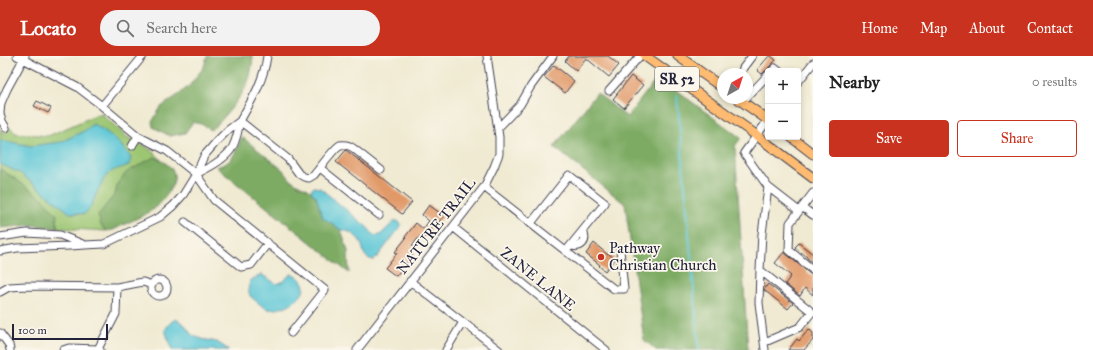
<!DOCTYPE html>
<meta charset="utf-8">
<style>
:root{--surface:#fff;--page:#f2f2f2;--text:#222;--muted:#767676;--line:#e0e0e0;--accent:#c8321e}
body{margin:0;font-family:"IM FELL Great Primer",serif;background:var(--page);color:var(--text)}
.controls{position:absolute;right:12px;top:12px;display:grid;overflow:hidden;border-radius:4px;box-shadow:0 2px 6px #0003}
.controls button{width:36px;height:36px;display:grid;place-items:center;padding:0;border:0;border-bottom:1px solid var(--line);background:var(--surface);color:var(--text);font:20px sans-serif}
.compass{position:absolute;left:717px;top:12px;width:36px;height:36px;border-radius:50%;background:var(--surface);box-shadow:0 2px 6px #0003;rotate:39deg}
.scale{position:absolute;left:12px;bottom:10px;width:96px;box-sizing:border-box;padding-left:4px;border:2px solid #22223b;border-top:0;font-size:11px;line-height:14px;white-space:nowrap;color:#22223b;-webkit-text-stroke:3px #fbf7ec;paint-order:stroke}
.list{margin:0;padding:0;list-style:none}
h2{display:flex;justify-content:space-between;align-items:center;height:52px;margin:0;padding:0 16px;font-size:17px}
h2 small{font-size:13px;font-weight:400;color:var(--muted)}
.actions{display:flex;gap:8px;padding:12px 16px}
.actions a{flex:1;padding:9px 0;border:1px solid var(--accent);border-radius:4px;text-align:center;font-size:14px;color:var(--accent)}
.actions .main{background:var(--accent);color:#fff}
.icon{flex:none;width:22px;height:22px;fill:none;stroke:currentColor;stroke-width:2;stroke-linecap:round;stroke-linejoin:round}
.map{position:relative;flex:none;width:813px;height:294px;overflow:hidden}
header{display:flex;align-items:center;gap:24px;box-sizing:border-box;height:56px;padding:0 20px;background:var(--accent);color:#fff}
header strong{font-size:19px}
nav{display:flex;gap:22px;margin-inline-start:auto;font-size:14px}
.search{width:280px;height:36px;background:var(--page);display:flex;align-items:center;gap:10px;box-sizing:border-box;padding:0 14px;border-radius:22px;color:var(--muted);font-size:15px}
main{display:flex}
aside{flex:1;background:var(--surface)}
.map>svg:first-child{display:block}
</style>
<header>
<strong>Locato</strong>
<div class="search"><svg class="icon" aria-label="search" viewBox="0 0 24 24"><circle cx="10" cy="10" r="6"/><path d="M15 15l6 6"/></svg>Search here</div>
<nav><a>Home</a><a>Map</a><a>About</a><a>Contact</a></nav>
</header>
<main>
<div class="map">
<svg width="813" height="294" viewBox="0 0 813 294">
<rect width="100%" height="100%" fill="#fbf7ec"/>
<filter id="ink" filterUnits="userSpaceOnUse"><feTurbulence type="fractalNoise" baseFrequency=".025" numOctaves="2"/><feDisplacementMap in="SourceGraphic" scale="8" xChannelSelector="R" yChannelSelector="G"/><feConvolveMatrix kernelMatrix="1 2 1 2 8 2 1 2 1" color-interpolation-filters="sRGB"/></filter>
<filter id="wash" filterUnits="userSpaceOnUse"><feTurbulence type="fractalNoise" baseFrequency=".012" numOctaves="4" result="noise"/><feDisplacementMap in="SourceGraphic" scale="16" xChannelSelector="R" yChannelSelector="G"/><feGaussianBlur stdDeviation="0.9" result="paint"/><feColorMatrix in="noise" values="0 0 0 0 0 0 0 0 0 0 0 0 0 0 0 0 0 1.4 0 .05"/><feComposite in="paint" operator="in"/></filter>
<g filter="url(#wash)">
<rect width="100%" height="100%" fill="#f0ead2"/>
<path fill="#9cc672" stroke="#5f7456" d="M101 57 127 81 143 89 155 97 161 104 154 102 117 128 116 136 101 169 106 175 57 172V159L14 122 0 113V72L4 78 10 71 15 77 48 80Z"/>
<path fill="#7dab64" stroke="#506650" d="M207 0H253C252 9 251 20 247 28 241 42 223 64 211 74L204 69 193 66 185 77 170 80 153 71 152 66 161 51 178 39 189 30 204 11Z
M658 21 741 82 735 90 748 294H656L644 284 625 148 554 91 597 37 627 61Z
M242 81 283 114 291 124 299 129 308 133 316 140 323 162 333 168 341 174 348 195 349 217 216 111C219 110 222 109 225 108 234 103 238 90 242 81Z
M154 101C162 104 173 110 174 119 176 129 162 147 154 153 142 161 126 167 113 174L106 175 101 169 98 159 116 137 117 128 127 116Z
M0 113 14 122 42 142 57 159V172L31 169 0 172Z"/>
<path fill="#5bc6d6" stroke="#3e7488" d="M93 68C109 76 121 87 131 102L129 109C124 111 112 114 109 117 97 128 96 147 85 158L70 157 57 147 20 117 0 108V84L31 90 61 86 84 75Z
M314 131 320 132 367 171 372 177 375 180 380 179 395 165H398L401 168 399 173 378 200 374 204C361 202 365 194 360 185 356 179 348 174 341 174L333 168 323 162 316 140 311 136 312 133Z
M291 218C295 218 298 221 301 224 314 240 281 256 268 253 262 251 255 244 250 240L248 234 250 225 260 219H262L277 228 283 225Z
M176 263 184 268 192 279 202 283 217 286 229 294H172L165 274C168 269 171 265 176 263Z"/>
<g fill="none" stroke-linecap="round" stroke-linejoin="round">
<path stroke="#5bc6d6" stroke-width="2" d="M677 39 699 294"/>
</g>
<g id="blocks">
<path fill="#e19968" d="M569 0H608L619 9 609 21 586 2 576 15 565 5Z
M769 0H771L776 4 762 18 757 14Z
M554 9 574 25 565 37 544 21Z
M631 20 643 29 624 52 613 43Z
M37 45 51 52 48 57 34 50Z
M346 94 412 146 402 158 336 106Z
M429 149 444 160 439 166 437 165 423 183 420 180 412 190 414 191V193L411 197 413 199 396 220 385 212 397 197 395 196 406 182 405 181 416 167 423 173 429 165 422 159Z
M594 187 608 199 609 198 615 203 605 215 599 210 600 209 586 198Z
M799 187 813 198V207L807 202V201L795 191Z
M784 196 810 218 813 219V239L805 232 800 240 785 228 791 220 775 207Z
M768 228 793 247 788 253 764 234Z
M809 273 813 277V284L804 294H788L797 283 799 285Z"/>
</g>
</g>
<g filter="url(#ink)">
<use href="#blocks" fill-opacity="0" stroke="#414052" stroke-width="1"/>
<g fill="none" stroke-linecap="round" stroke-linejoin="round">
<defs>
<path id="minor" d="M17 0 77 31 102 50 138 80 167 95 196 118 214 144 325 234 291 277
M267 0C264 24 252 44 240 65L288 103 299 118 304 121 309 122 314 119C319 113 334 92 340 89 345 88 349 89 353 92L381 114
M772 15 775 12 779 15
M741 18 743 12 752 0
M798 26 813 7
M609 35 640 0
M747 41 768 19
M102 50 143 0
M0 57 1 47 7 33 25 0
M0 58 2 65 6 72
M768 64 744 97 768 131 799 155
M498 72 520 49 531 30 553 0
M132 90 138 80
M320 112 379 159
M484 131 614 233H624L620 194
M813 137 790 167 789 194 813 214
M802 151 813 159
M185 166 241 211 251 209 268 187
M531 167 569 119 605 147 566 195
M453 171 606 294
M0 181 27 177 60 179 85 189 70 190 17 192 0 195
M85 189 104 188 160 161 173 150 183 139 196 118 204 100 217 85 228 74 240 65C238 74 237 86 230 95 222 105 208 112 196 118
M570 190C582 192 588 186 583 175
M760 214 812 256 800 271 765 286
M151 232a8 8 0 1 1 16 0a8 8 0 1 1-16 0Z
M410 225 499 294
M0 236 9 231 26 230 117 231 143 226 152 229
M0 277 9 289 10 294
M98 293 116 258 117 231
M63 294 69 292 98 293 100 294
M357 294 484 131 494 111 499 98V81L487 0
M446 294 463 266
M765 294 759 247 760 214 762 178 768 131"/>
<path id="major" d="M645 0 756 79 813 122
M678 0 723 32
M737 42 768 64
M791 81 813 98"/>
</defs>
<use href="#minor" stroke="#414052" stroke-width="9"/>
<use href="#major" stroke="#414052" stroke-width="11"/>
<use href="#minor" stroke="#fff" stroke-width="7"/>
<use href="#major" stroke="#febb71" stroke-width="9"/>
</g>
</g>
<circle fill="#c8321e" stroke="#fbf7ec" stroke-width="1.5" cx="601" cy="201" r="4"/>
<g text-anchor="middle" stroke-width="3.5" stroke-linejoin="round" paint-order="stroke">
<rect fill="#fbf7ec" stroke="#636270" stroke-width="1" x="655" y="11" width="44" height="24" rx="3"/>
<g font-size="14" font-weight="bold" fill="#22223b">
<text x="677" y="28">SR 52</text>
</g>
<g font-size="15" fill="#22223b" stroke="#fbf7ec">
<text transform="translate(436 170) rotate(-52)" y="5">NATURE TRAIL</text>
<text transform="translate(538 223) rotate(39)" y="5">ZANE LANE</text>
</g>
<g font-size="15" fill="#22223b" stroke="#fbf7ec" text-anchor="start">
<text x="609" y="197">Pathway<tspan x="609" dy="17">Christian Church</tspan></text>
</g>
</g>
</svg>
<div class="controls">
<button>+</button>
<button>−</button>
</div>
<svg class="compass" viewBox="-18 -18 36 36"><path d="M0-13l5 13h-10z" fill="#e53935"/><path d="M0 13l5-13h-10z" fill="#767676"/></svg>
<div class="scale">100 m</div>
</div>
<aside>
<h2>Nearby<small>0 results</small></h2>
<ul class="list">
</ul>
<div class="actions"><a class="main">Save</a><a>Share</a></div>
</aside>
</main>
